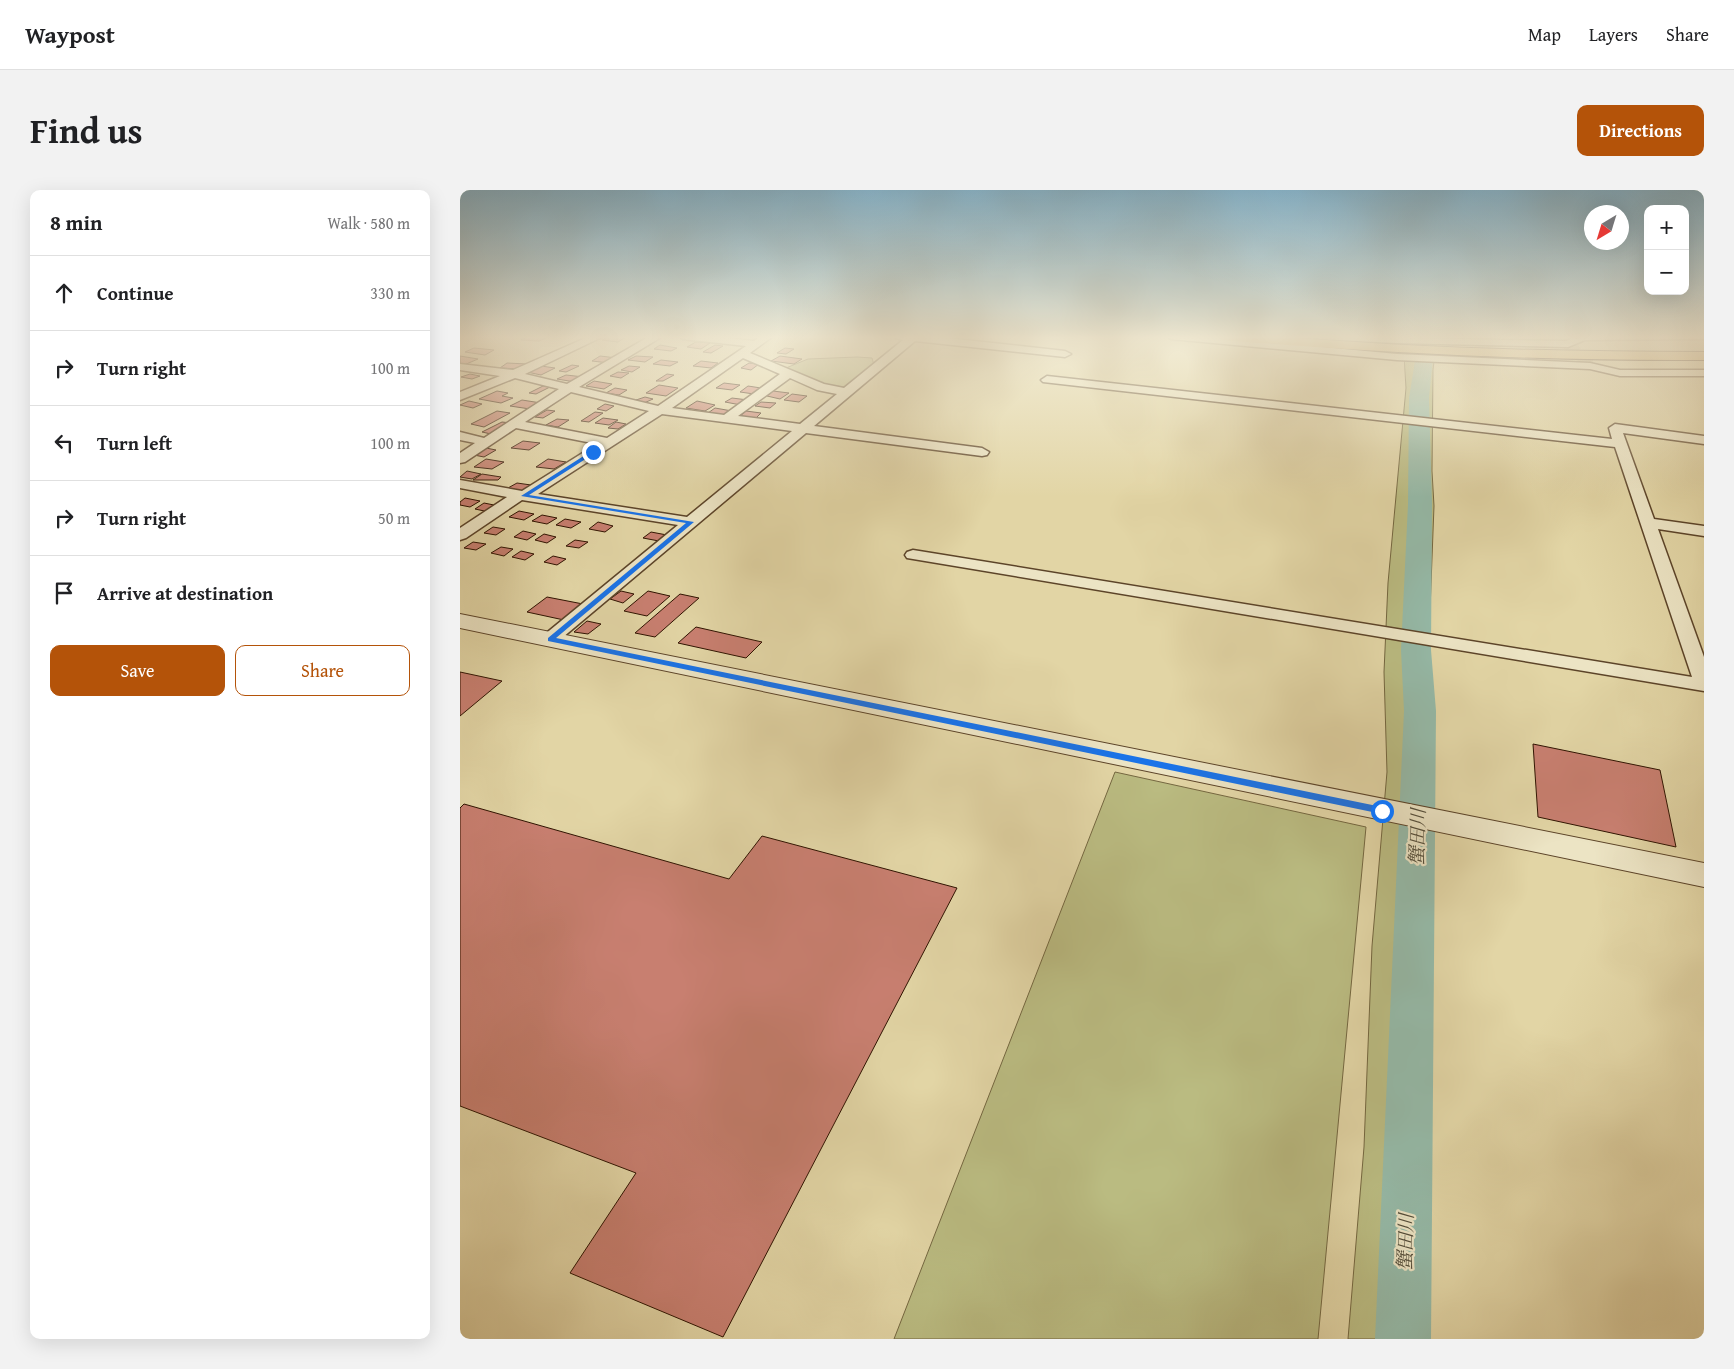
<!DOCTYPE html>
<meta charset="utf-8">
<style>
:root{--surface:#fff;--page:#f2f2f2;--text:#202124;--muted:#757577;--line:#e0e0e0;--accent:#b45309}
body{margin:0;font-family:"Gentium Book Plus","Noto Serif JP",serif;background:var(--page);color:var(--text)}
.controls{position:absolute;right:15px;top:15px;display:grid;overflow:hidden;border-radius:10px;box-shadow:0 5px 20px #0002}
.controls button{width:45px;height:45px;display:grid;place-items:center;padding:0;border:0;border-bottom:1px solid var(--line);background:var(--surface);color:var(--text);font:25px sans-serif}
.compass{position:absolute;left:1124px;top:15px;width:45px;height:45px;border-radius:50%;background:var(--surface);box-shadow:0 5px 20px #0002;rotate:218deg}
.stop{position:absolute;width:15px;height:15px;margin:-11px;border:4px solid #1a73e8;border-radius:50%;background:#fff}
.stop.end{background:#1a73e8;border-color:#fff;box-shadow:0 1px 5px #0008}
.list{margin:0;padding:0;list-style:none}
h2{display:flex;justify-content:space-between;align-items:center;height:65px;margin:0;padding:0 20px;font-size:21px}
h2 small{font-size:16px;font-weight:400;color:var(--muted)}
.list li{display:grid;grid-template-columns:32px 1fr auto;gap:15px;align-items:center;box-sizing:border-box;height:75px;padding:0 20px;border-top:1px solid var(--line)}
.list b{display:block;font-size:19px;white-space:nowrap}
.list em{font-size:16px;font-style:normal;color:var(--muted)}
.actions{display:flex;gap:10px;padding:15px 20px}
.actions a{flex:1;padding:11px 0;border:1px solid var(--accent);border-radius:10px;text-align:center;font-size:18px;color:var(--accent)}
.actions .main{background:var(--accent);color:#fff}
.icon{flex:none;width:28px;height:28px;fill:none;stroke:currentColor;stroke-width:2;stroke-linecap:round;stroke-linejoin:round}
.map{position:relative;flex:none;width:1244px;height:1149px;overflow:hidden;border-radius:10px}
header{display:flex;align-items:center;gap:30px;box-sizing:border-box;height:70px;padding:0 25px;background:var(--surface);border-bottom:1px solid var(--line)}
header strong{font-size:24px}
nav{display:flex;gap:28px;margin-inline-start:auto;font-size:18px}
.intro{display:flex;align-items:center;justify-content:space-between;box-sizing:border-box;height:120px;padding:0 30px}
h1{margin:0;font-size:35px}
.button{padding:12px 22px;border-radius:10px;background:var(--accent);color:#fff;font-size:18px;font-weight:700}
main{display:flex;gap:30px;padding:0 30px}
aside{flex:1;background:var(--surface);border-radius:10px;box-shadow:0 5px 20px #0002}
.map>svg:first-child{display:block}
</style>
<header>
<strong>Waypost</strong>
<nav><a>Map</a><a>Layers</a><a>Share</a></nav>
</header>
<div class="intro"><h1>Find us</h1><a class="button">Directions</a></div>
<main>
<aside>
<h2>8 min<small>Walk · 580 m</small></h2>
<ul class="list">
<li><svg class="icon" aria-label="ahead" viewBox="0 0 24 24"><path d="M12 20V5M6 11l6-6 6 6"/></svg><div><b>Continue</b></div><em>330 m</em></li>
<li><svg class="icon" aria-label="right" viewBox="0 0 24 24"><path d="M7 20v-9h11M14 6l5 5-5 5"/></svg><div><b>Turn right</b></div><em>100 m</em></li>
<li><svg class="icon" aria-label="left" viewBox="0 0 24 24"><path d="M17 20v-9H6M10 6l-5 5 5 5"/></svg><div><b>Turn left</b></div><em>100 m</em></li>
<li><svg class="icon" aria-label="right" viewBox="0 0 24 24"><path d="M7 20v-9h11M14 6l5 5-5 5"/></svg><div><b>Turn right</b></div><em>50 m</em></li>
<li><svg class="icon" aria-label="arrive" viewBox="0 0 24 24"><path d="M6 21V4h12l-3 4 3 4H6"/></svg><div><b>Arrive at destination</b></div></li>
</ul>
<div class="actions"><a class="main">Save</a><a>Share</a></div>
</aside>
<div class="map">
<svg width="1244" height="1149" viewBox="0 0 1244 1149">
<rect width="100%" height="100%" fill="#e2d5a5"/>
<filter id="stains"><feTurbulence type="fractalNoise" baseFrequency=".004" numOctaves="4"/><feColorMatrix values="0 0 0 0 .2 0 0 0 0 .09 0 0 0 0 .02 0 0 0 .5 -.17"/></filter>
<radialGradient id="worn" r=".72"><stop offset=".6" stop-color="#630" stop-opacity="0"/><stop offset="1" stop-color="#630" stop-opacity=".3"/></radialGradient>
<path fill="#babb81" stroke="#746740" d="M945 146H977L973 180 972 281 974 316 968 473 967 678 969 936 967 1149H888L904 957 912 756 927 582 924 482 928 393 946 198 943 149Z
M397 167 412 168 414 175 389 196 373 199 332 183 326 178 348 169Z
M655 582 906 637 858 1149H434Z"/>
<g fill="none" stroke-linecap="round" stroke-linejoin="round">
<path fill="#95b9a7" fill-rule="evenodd" d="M959 146H975L969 208 972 314 971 460 976 521 971 1149H915L944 521 941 460 948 314 949 208Z"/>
</g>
<path fill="#c87f70" stroke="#2f1300" d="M149 146H154L166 147 158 152 142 150Z
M67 147 86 148 79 151 61 150Z
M236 152 250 153 241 159 227 157Z
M200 155 217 158 211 161 194 159Z
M255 155 263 156 251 163 243 162Z
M14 158 34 160 25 165 5 162Z
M325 158 334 159 326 164 317 163Z
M0 166 18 169 4 175H0Z
M140 166 157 168 149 173 132 171Z
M176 166 193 167 185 172 168 170Z
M320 166 342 169 334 174 311 171Z
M201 170 218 172 210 176 193 174Z
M241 171 258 173 251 178 233 176Z
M47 173 67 174 60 179 40 178Z
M289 173 299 174 291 180 281 178Z
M112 175 119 176 106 182 99 181Z
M81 176 95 178 81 185 67 182Z
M169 176 180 177 172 182 161 180Z
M158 182 169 183 161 188 150 186Z
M10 184 20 186 12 189 1 187Z
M207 184 214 185 203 191H196Z
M106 185 124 187 115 192 97 189Z
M134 191 152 194 144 199 126 196Z
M264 193 280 195 272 200 256 198Z
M199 195 218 198 206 206 186 203Z
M83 196 90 197 76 204 69 203Z
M288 196 301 198 294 204 280 202Z
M155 198 167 200 159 205 146 203Z
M37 201 48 203 42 206 53 208 41 213 19 209Z
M313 201 329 203 320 209 307 206Z
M332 204 347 206 339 212 324 210Z
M185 207 193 209 184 213 176 210Z
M272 208 288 210 281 215 265 212Z
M62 210 81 213 70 219 50 216Z
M9 211 22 214 13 218 0 215Z
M237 211 255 215 245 221 226 218Z
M301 212 316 213 310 218 295 216Z
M145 214 154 216 146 221 137 219Z
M255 218 272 221 266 225 248 223Z
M87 220 95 221 83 228 75 227Z
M37 221 50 223 24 237 11 234Z
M286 221 301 223 296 228 280 226Z
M135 222 143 223 129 232 121 231Z
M143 228 158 230 149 235 135 233Z
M97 229 109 230 98 237 86 235Z
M42 232 51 233 31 244 22 242Z
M156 232 166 234 158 239 148 238Z
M63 251 80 253 69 260 51 258Z
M26 258 36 260 24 267 14 265Z
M26 269 44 272 32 279 14 277Z
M88 269 106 272 94 279 76 277Z
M7 281 21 284 12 289 0 287Z
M22 284 41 287 38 290H13Z
M57 293 71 295 62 301 48 298Z
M5 308 20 311 10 317 0 315V312Z
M24 313 39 316 29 322 15 319Z
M59 321 74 324 64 330 49 327Z
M82 325 97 328 87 334 72 331Z
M105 329 121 332 111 338 96 335Z
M138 332 153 336 145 342 129 339Z
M33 337 45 339 36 345 24 343Z
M63 341 76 344 67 350 54 347Z
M191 342 207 345 199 351 183 348Z
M84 344 96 347 87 353 75 350Z
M115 350 128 352 119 358 106 356Z
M13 352 26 354 16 360 4 358Z
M41 357 53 359 44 366 31 363Z
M61 361 74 364 65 370 52 367Z
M93 366 106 369 97 375 84 372Z
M161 401 174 404 163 413 150 409Z
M188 401 210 406 187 426 164 421Z
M220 404 239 408 195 447 175 443Z
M87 407 123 414 104 430 67 422Z
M127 431 141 434 128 444 114 442Z
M236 437 302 452 286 468 218 453Z
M0 482 42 491 0 526Z
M1073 554 1200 580 1216 657 1078 627Z
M4 614 269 689 302 646 497 698 263 1147 110 1083 176 983 0 916V618Z"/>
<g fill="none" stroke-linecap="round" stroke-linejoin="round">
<path stroke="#beae84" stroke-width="12" stroke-dasharray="12 6" stroke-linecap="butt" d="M1108 154 1130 176"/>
<defs>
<path id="minor" d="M130 146H144L65 184 107 194 190 146H203L119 197 198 216 286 156 223 149 218 146H251L294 151 301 146H313L290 163 364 194 384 198 443 150 436 148 435 146H469L605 161 611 164 605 167 455 151 354 236 522 258 529 262 527 265 522 266 346 243 96 453 90 454 84 453 81 449 84 445 218 335 62 310 6 348 0 350V338L47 307 0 298V290L62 301 137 254 56 238 5 272 0 273V263L15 253 0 250V242L24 248 99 199 55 188 0 210V202L40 186 0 180V174L53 180ZM283 168 320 184 264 225 212 218ZM330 188 357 200 377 204 340 234 278 226ZM111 202 189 221 147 248 65 232ZM202 224 332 241 227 327 78 304Z
M706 146H745L937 164 1130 173 1160 180H1244V186H1160L1130 179 937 170 711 149Z
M854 146 1106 151 1117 146H1244V149L1125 150 1108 157 937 153 859 149Z
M587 186 1152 249 1149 238 1155 234 1244 246V254L1163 243 1194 329 1244 336V346L1198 339 1244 467V501L447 368 445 365 447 362 453 360 1232 487 1155 257 583 192 581 190Z"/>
<path id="tertiary" d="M0 424 1244 673V697L0 438Z"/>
<path id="trunk" d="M755 146C818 145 881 152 944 155 1044 160 1144 162 1244 162V170C1083 171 923 163 762 150Z"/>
</defs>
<use href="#minor" stroke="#5c4429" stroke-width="3"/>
<use href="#tertiary" stroke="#5c4429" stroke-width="2"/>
<use href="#trunk" stroke="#2f1300" stroke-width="2"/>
<use href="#minor" fill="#ece4c4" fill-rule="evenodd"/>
<use href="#tertiary" fill="#ece4c4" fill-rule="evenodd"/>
<use href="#trunk" fill="#e1ba72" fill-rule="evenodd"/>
</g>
<linearGradient id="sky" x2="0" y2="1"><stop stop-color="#87b6ce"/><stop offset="0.48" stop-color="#f2ecd6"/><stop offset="1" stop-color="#f2ecd6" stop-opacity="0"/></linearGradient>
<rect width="1244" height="307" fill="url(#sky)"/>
<path fill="#1a73e8" d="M133 260 135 263 69 305 234 332 96 448 922 617 927 621 922 624 88 451V448L226 333 61 306Z"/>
<g text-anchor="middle" stroke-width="4.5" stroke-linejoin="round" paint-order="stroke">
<g font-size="19" font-style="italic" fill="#534d3a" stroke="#ece4c4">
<text transform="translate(957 647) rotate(-88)" y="7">蟹田川</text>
<text transform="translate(945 1052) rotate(-88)" y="7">蟹田川</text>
</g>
</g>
<rect width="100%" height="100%" filter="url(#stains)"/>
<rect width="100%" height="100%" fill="url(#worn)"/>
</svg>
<div class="controls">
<button>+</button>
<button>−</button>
</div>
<svg class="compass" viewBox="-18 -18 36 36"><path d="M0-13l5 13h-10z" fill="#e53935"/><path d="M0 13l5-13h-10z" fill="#757577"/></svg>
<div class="stop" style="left:922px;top:621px"></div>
<div class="stop end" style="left:133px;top:262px"></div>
</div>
</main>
